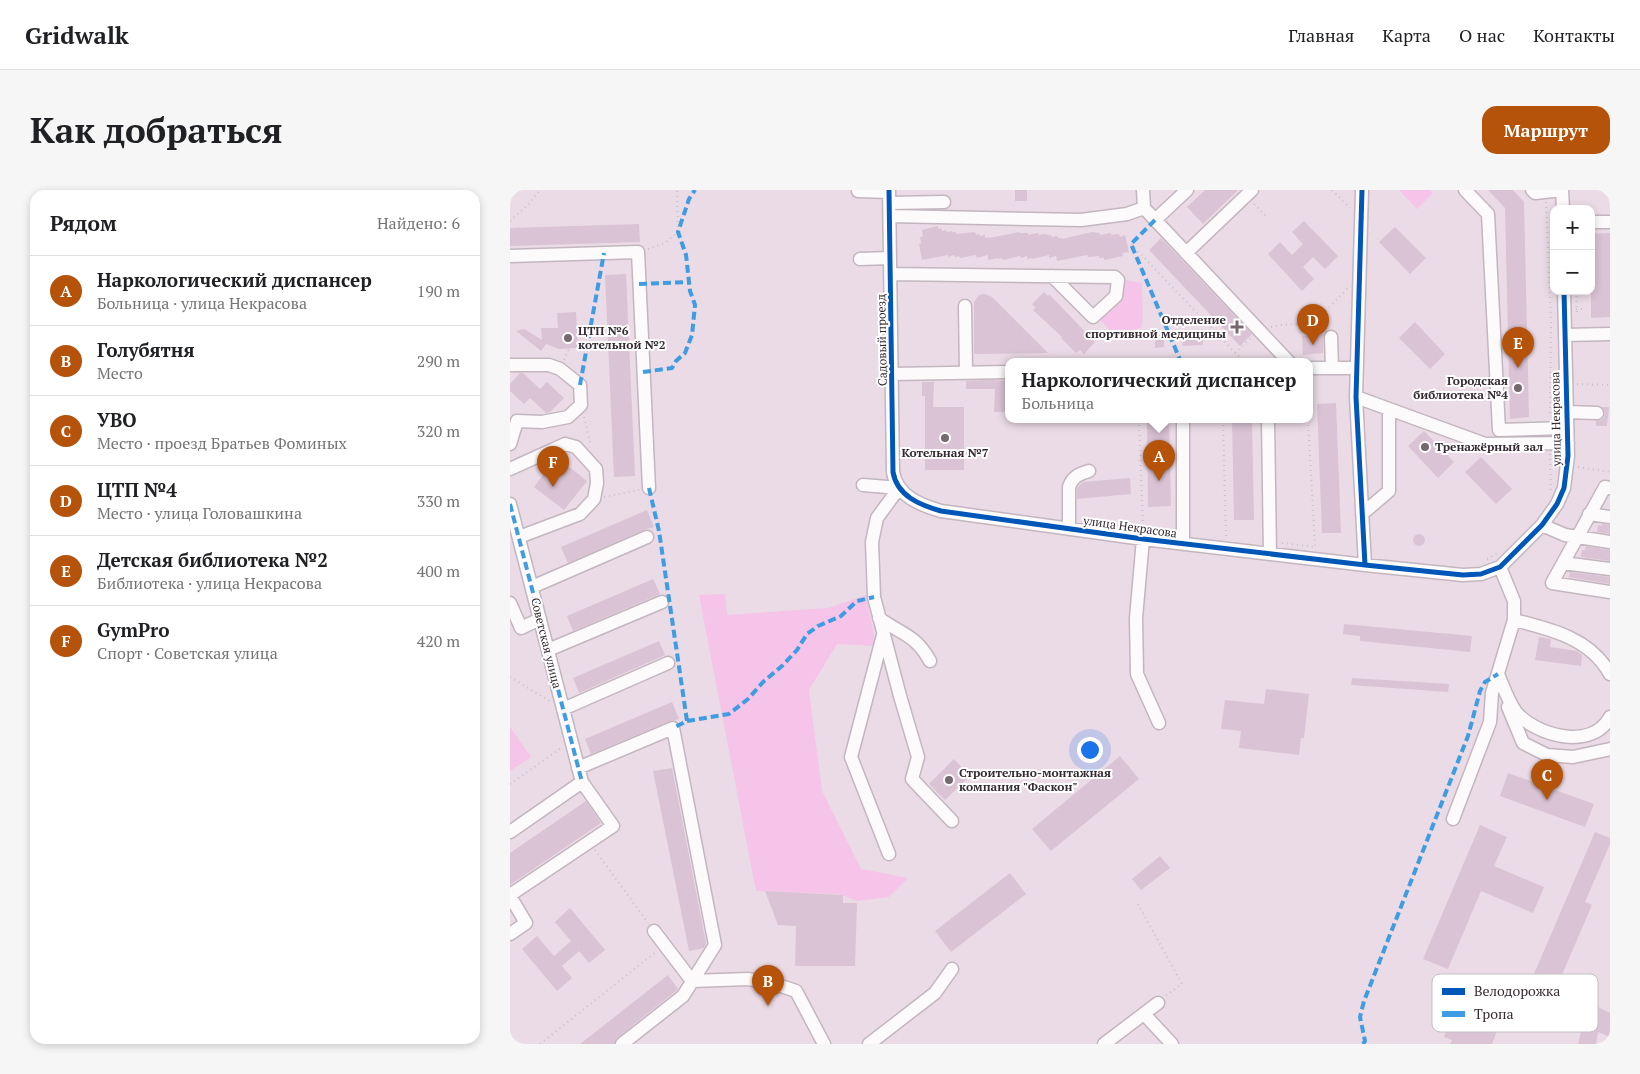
<!DOCTYPE html>
<html lang="ru">
<meta charset="utf-8">
<style>
:root{--surface:#fff;--page:#f6f6f6;--text:#202124;--muted:#757577;--line:#e0e0e0;--accent:#b45309}
body{margin:0;font-family:"PT Serif",serif;background:var(--page);color:var(--text)}
.controls{position:absolute;right:15px;top:15px;display:grid;overflow:hidden;border-radius:10px;box-shadow:0 2px 8px #0003}
.controls button{width:45px;height:45px;display:grid;place-items:center;padding:0;border:0;border-bottom:1px solid var(--line);background:var(--surface);color:var(--text);font:25px sans-serif}
.you{position:absolute;left:579px;top:559px;width:18px;height:18px;margin:-12px;border:4px solid #fff;border-radius:50%;background:#1a73e8;box-shadow:0 0 0 8px #1a73e833}
.badge{display:grid;place-items:center;width:32px;height:32px;border-radius:50%;background:var(--accent);color:#fff;font-size:16px;font-weight:700}
.pin{position:absolute;translate:-50% -41px;filter:drop-shadow(0 1px 2px #0008)}
.pin::after{content:'';position:absolute;top:26px;width:18px;height:15px;background:inherit;clip-path:polygon(0 0,100% 0,50% 100%)}
.popup{position:absolute;left:495px;top:168px;width:308px;height:65px;box-sizing:border-box;display:grid;place-content:center;border-radius:10px;background:var(--surface);filter:drop-shadow(0 1px 4px #0005);font-size:16px;white-space:nowrap;color:var(--muted)}
.popup b{font-size:19px;color:var(--text)}
.popup::after{content:'';position:absolute;left:50%;top:100%;margin-left:-10px;border:10px solid transparent;border-top-color:var(--surface)}
.list{margin:0;padding:0;list-style:none}
h2{display:flex;justify-content:space-between;align-items:center;height:65px;margin:0;padding:0 20px;font-size:21px}
h2 small{font-size:16px;font-weight:400;color:var(--muted)}
.list li{display:grid;grid-template-columns:32px 1fr auto;gap:15px;align-items:center;box-sizing:border-box;height:70px;padding:0 20px;border-top:1px solid var(--line)}
.list b{display:block;font-size:19px;white-space:nowrap}
.list p{margin:0;font-size:16px;white-space:nowrap;color:var(--muted)}
.list em{font-size:16px;font-style:normal;color:var(--muted)}
.map{position:relative;flex:none;width:1100px;height:854px;overflow:hidden;border-radius:15px}
header{display:flex;align-items:center;gap:30px;box-sizing:border-box;height:70px;padding:0 25px;background:var(--surface);border-bottom:1px solid var(--line)}
header strong{font-size:24px}
nav{display:flex;gap:28px;margin-inline-start:auto;font-size:18px}
.intro{display:flex;align-items:center;justify-content:space-between;box-sizing:border-box;height:120px;padding:0 30px}
h1{margin:0;font-size:35px}
.button{padding:12px 22px;border-radius:15px;background:var(--accent);color:#fff;font-size:18px;font-weight:700}
main{display:flex;gap:30px;padding:0 30px}
aside{flex:1;background:var(--surface);border-radius:15px;box-shadow:0 2px 8px #0003}
.map>svg:first-child{display:block}
</style>
<header>
<strong>Gridwalk</strong>
<nav><a>Главная</a><a>Карта</a><a>О нас</a><a>Контакты</a></nav>
</header>
<div class="intro"><h1>Как добраться</h1><a class="button">Маршрут</a></div>
<main>
<aside>
<h2>Рядом<small>Найдено: 6</small></h2>
<ul class="list">
<li><span class="badge">A</span><div><b>Наркологический диспансер</b><p>Больница · улица Некрасова</p></div><em>190 m</em></li>
<li><span class="badge">B</span><div><b>Голубятня</b><p>Место</p></div><em>290 m</em></li>
<li><span class="badge">C</span><div><b>УВО</b><p>Место · проезд Братьев Фоминых</p></div><em>320 m</em></li>
<li><span class="badge">D</span><div><b>ЦТП №4</b><p>Место · улица Головашкина</p></div><em>330 m</em></li>
<li><span class="badge">E</span><div><b>Детская библиотека №2</b><p>Библиотека · улица Некрасова</p></div><em>400 m</em></li>
<li><span class="badge">F</span><div><b>GymPro</b><p>Спорт · Советская улица</p></div><em>420 m</em></li>
</ul>
</aside>
<div class="map">
<svg width="1100" height="854" viewBox="0 0 1100 854">
<rect width="100%" height="100%" fill="#ebdbe6"/>
<path fill="#f5c4e8" d="M889 0H920L923 3 907 19Z
M615 90 632 93C632 103 634 132 631 138L615 142 605 151 602 148 600 140 590 130 612 109Z
M215 404 217 425 318 418 356 405 366 456 327 454 299 500 312 601 351 679 398 688 379 707 347 711 329 704 246 701 189 405Z
M0 537 21 567 0 581Z"/>
<path fill="#dac3d4" d="M505 0H517V11H505Z
M695 0H728L693 34 677 17Z
M978 0H1003L1014 12 1019 227 1000 229 995 18Z
M794 31 828 66 815 79 803 67 793 77 804 89 792 101 758 64 770 52 782 65 793 54 782 42Z
M129 34 130 52 0 56V38Z
M428 36V39L431 38 432 41 436 40 437 42 442 41V42H446V44L465 42 466 45 469 44 470 46 475 45V48L479 47V48L509 42V43H518V45L528 43 529 45 537 44V45H541L542 47 547 46 548 48H552V49L582 42 590 43V45L601 43V45L609 44 610 47 615 45 619 62 612 63 613 66 594 70V68H589V66L578 67 577 65 547 71 546 66 539 68V65L522 69 521 68 517 69V66L511 68 510 66 493 70 492 68 488 69V68L478 70V65L467 68 466 65 450 68 449 66 445 67 444 65 438 67V65L412 70 409 54 411 53 410 47 413 46 412 40Z
M885 37 916 68 900 84 869 52Z
M1100 43V127L1081 128V44Z
M651 48 742 144 730 156 639 60Z
M116 84 125 286 104 287 95 85Z
M534 102 538 106 539 104 585 152 574 164 570 160 566 163 551 148 552 147 523 120 526 118 522 114Z
M472 104H475L482 107 538 163 464 164V112L468 106Z
M66 122 68 158 49 159 36 154 31 161 6 141 14 139 32 150 31 138H48L47 123Z
M905 132 935 164 920 179 889 148Z
M672 144H693V155L672 156Z
M814 144 813 163 793 165 792 146Z
M654 145V157L645 158V146Z
M10 183H13L30 199 37 192 54 208 40 222 36 223 20 208 14 214 0 201V194Z
M480 190 497 191V222H484L485 199H456V191Z
M412 192H424L423 217H454V280H415V206H412Z
M826 213 831 343H812L807 214Z
M1092 217H1099L1097 236H1086V231L1091 230 1094 227 1095 223Z
M637 230H659L661 316 638 317Z
M722 230H742L744 330H724Z
M914 241 944 272 928 288 898 256Z
M47 267 77 291 54 320 24 297Z
M971 267 1002 299 986 314 955 282Z
M620 288 621 304 567 309V298L573 292Z
M137 320 144 337 134 340 58 373 51 357Z
M1092 334 1100 335V344L1087 342 1088 335 1092 336Z
M903 350a6 6 0 1 1 12 0a6 6 0 1 1-12 0Z
M1076 356 1100 360V371L1071 367 1072 360H1075Z
M1060 382 1100 387V394L1059 387Z
M143 389 150 404 63 441 57 426Z
M834 434 962 446 960 462 850 451V446L833 444Z
M1029 447 1041 449 1040 457 1067 461 1072 465 1071 476 1025 470Z
M149 451 155 465 69 503 63 488Z
M842 488 939 494 938 502 841 495Z
M756 499 799 504 794 548H791L789 565 729 558 731 541 711 539 715 510 754 514Z
M162 512 169 529 160 531 81 564 75 549Z
M610 566 629 589 541 661 522 639Z
M444 569 460 586 435 610 419 594Z
M162 578 196 753 194 758 179 761 143 581Z
M998 583 1084 614 1075 637 990 606Z
M76 611 91 633 0 695V663Z
M970 635 997 647 984 676 1034 697 1023 723 971 701 938 779 913 769Z
M1085 642 1100 648V654L1075 712 1082 715 1036 822 1012 812Z
M650 666 660 678 631 700 622 689Z
M500 683 516 704 441 762 425 741Z
M255 701 333 705V713H347L345 776H285L286 736 268 735Z
M60 718 95 760 79 773 69 761 52 776 62 788 47 801 12 759 27 746 44 766 61 751 45 732Z
M158 785 168 799 167 800 107 848 104 854H70Z
M959 802 978 809 980 805 998 812 982 854H940L942 850 934 847 940 833H943L954 805Z
M1078 812 1100 823V847L1088 842 1086 854H1068Z"/>
<g fill="none" stroke-linecap="round" stroke-linejoin="round">
<defs>
<path id="minor" d="M379 0 383 282C387 306 410 315 431 321L633 349 855 375 953 385 971 384 990 377 1032 335 1047 314 1054 298 1058 266 1054 101
M633 0 634 18 779 172
M852 0 846 207 855 375
M955 0 978 24 989 240 1057 238
M1022 0 1025 3 1052 0 1053 19
M348 1 379 2
M380 13 434 12
M380 26 571 30 617 24 634 18
M645 30 677 0
M1081 32H1100
M676 63 742 0
M0 66 128 62 139 298
M350 69 380 68
M381 84 605 87 608 90 606 106 583 127 542 86
M455 116 456 182
M1055 145 1100 144
M821 147 822 178
M0 175H39L50 179 70 195 71 215 58 227 32 232 7 231 0 254
M799 178H847
M382 184 499 182
M846 207 975 254 1058 253
M1057 222 1087 223
M758 230 760 364
M0 279 55 254 66 257 86 279 87 293 84 309 70 324 9 347
M353 295 389 298
M389 298 367 328 362 352 364 407 390 506 408 567 402 589 442 631
M1100 298 1095 297 1042 393 1100 402
M0 314 72 592 103 636 0 705
M852 324 879 301V219
M1079 324 1100 327
M1032 335 1055 345 1100 352
M559 339V297C562 287 569 284 579 281
M633 349 626 428 627 484 649 533
M673 354V230
M1053 373 1100 379
M22 397 137 347
M0 413 11 438 30 429
M369 428C392 445 405 444 420 471
M1004 430C1040 439 1080 448 1100 484
M373 445 341 567 379 664
M38 460 152 412
M988 484C993 496 998 511 1006 522 1026 546 1082 561 1100 527
M998 517 1013 553 1037 565 1063 567 1100 559
M53 519 158 473
M68 578 163 538 205 755 173 806 112 854
M943 629 980 532 982 503 1004 430V411L990 377
M0 642 72 592
M0 706 16 733 0 744
M144 741 182 791 238 789 265 794 286 801 314 854
M634 824 662 854
M359 854 425 803 442 779
M594 854 648 813"/>
</defs>
<use href="#minor" stroke="#c3b6bf" stroke-width="15"/>
<path stroke="#c7c3c7" stroke-width="2" stroke-dasharray="1 4" stroke-linecap="butt" d="M822 0 840 18
M1036 12 1041 131 1040 227
M744 14 756 26
M0 31 19 14 30 0
M621 54 734 172
M138 59 155 53 168 42 167 0
M1066 101 1067 126
M1066 119H1076
M761 137 770 135 804 133 838 98
M725 163 742 147
M54 170 59 159
M1067 194 1100 195
M74 227 81 256
M629 230 633 339
M713 230 716 349
M798 230 805 357
M1040 264 1041 300
M1068 277 1100 282
M94 307 129 300
M772 353 804 357
M977 369 988 363
M0 487 41 512
M0 594 51 558
M85 660 138 733
M628 714 672 794 655 806
M30 854 147 761"/>
<use href="#minor" stroke="#fcfafb" stroke-width="12"/>
<path stroke="#3e9ce2" stroke-width="4" stroke-dasharray="8 4" stroke-linecap="butt" d="M645 30 621 54 671 172
M129 94 180 92
M133 182 162 178 166 171 175 163 182 145 185 115 180 101 176 65 168 42 179 9 185 0
M70 195 94 63
M139 298 149 341 177 531 163 538
M0 314 72 592
M177 531 219 524 238 509 253 492 272 476 287 460 297 444 308 436 331 426 347 411 364 407
M853 854 855 851 850 827 854 811 958 546 970 501 975 492 988 484"/>
<defs>
<path id="cycleway" d="M379 0 383 282C387 306 410 315 431 321L633 349 855 375 953 385 971 384 990 377 1032 335 1047 314 1054 298 1058 266 1054 101
M852 0 846 207 855 375"/>
</defs>
<use href="#cycleway" stroke="#fff" stroke-width="8"/>
<use href="#cycleway" stroke="#0057b8" stroke-width="5"/>
</g>
<g fill="#756871" stroke="#fff" stroke-width="2">
<path d="M724.5 129.5h5v5h5v5h-5v5h-5v-5h-5v-5h5z"/>
<circle cx="58" cy="148" r="5"/>
<circle cx="1008" cy="198" r="5"/>
<circle cx="435" cy="248" r="5"/>
<circle cx="915" cy="257" r="5"/>
<circle cx="439" cy="590" r="5"/>
</g>
<g text-anchor="middle" stroke-width="4" stroke-linejoin="round" paint-order="stroke">
<g font-size="12" font-weight="bold" fill="#352a32" stroke="#fff" text-anchor="start">
<text x="716" y="134" text-anchor="end">Отделение<tspan x="716" dy="14">спортивной медицины</tspan></text>
<text x="68" y="145">ЦТП №6<tspan x="68" dy="14">котельной №2</tspan></text>
<text x="998" y="195" text-anchor="end">Городская<tspan x="998" dy="14">библиотека №4</tspan></text>
<text x="925" y="261">Тренажёрный зал</text>
<text x="435" y="267" text-anchor="middle">Котельная №7</text>
<text x="449" y="587">Строительно-монтажная<tspan x="449" dy="14">компания "Фаскон"</tspan></text>
</g>
<g font-size="12" fill="#352a32" stroke="#fff">
<text transform="translate(372 150) rotate(-91)" y="4">Садовый проезд</text>
<text transform="translate(1046 229) rotate(-91)" y="4">улица Некрасова</text>
<text transform="translate(620 337) rotate(8)" y="4">улица Некрасова</text>
<text transform="translate(36 453) rotate(76)" y="4">Советская улица</text>
</g>
</g>
<rect x="922" y="784" width="166" height="58" rx="8" fill="#fff" stroke="#c2bfc2" stroke-width="1"/>
<rect x="932" y="798" width="23" height="7" fill="#0057b8"/>
<rect x="932" y="821" width="23" height="6" fill="#3e9ce2"/>
<g font-size="14" fill="#352a32">
<text x="964" y="806">Велодорожка</text>
<text x="964" y="829">Тропа</text>
</g>
</svg>
<div class="controls">
<button>+</button>
<button>−</button>
</div>
<div class="you"></div>
<div class="pin badge" style="left:649px;top:291px">A</div>
<div class="popup"><b>Наркологический диспансер</b>Больница</div>
<div class="pin badge" style="left:258px;top:816px">B</div>
<div class="pin badge" style="left:1037px;top:610px">C</div>
<div class="pin badge" style="left:803px;top:155px">D</div>
<div class="pin badge" style="left:1008px;top:178px">E</div>
<div class="pin badge" style="left:43px;top:297px">F</div>
</div>
</main>
